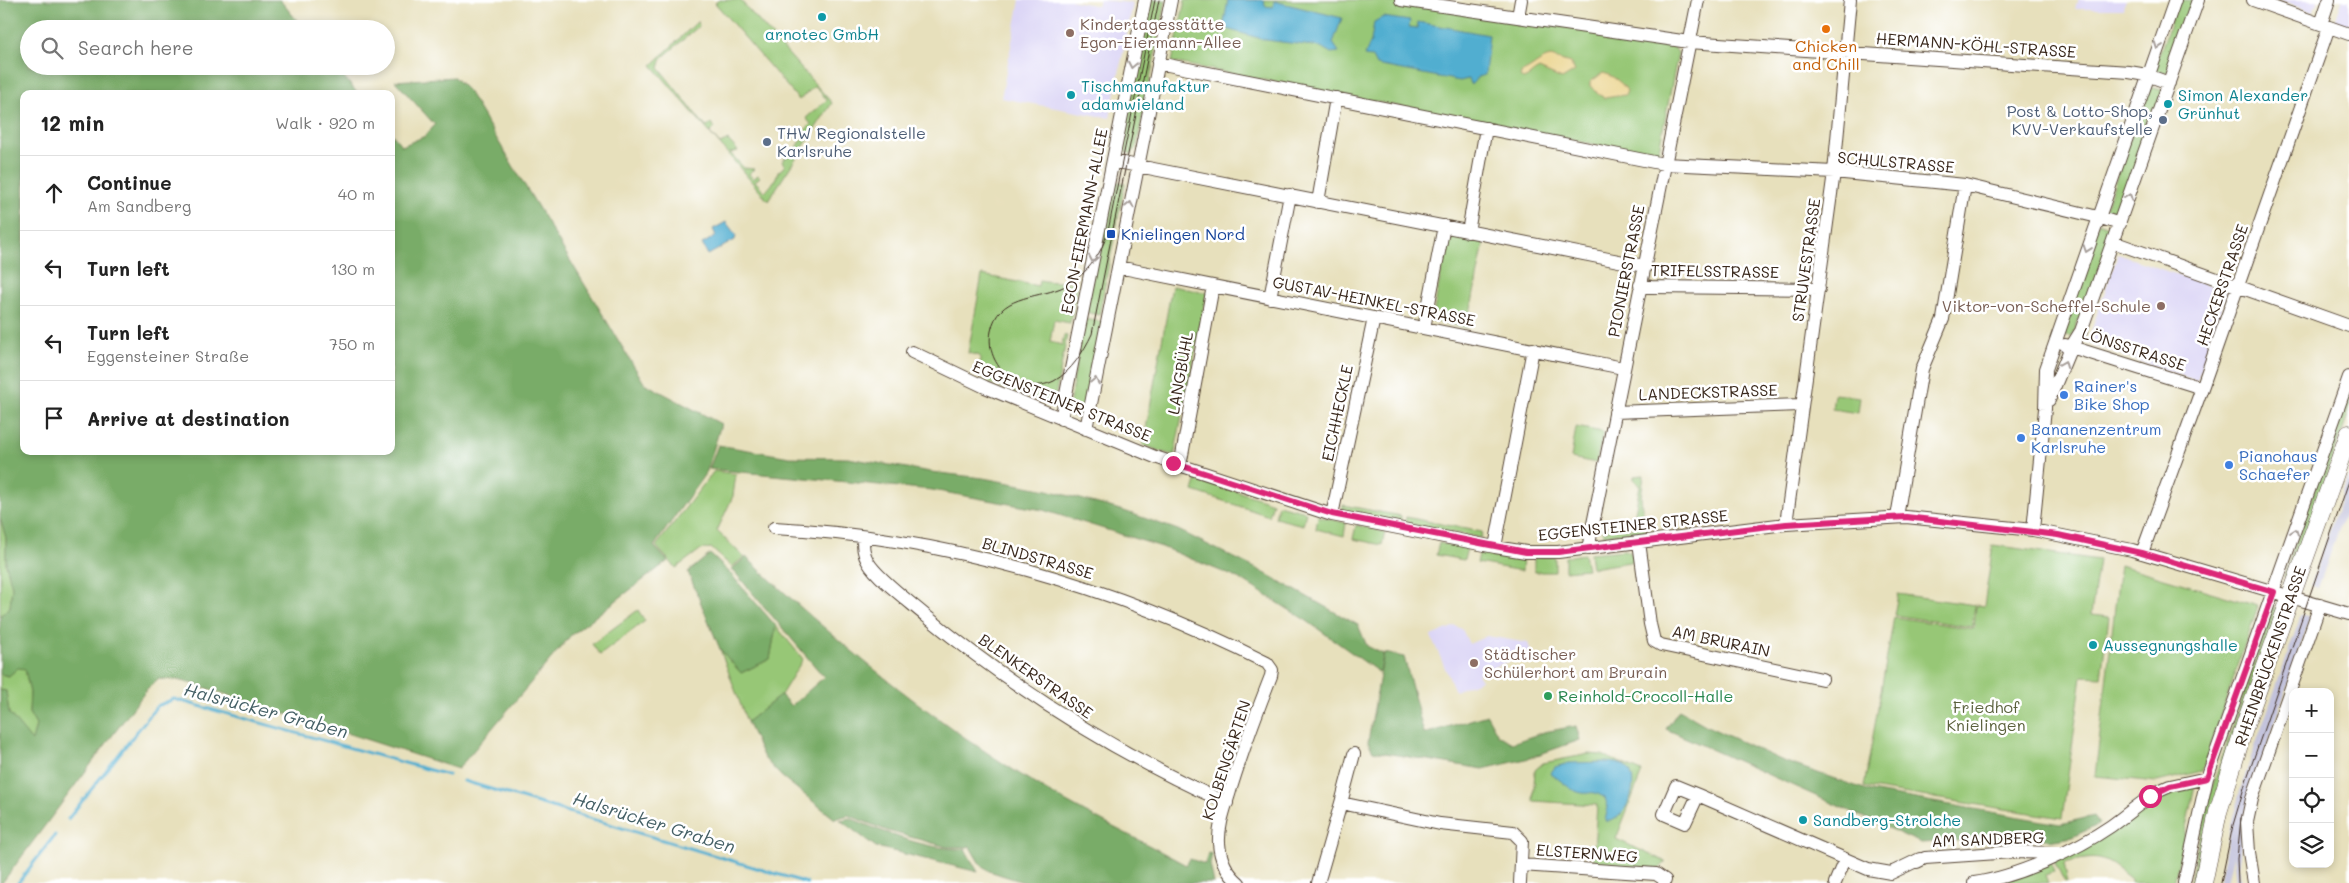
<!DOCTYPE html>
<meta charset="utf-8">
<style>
:root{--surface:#fff;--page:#f6f6f6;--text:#222;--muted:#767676;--line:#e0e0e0}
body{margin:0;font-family:Mali,sans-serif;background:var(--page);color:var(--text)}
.controls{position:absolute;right:15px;bottom:15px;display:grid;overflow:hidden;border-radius:10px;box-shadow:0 2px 8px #0003}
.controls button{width:45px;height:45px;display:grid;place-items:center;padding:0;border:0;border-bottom:1px solid var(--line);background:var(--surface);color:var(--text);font:25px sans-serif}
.stop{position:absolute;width:15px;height:15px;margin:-11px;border:4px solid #db2777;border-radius:50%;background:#fff}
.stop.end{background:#db2777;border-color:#fff;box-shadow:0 1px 5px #0008}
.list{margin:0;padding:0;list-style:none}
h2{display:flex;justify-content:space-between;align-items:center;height:65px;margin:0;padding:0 20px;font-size:21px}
h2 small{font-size:16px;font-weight:400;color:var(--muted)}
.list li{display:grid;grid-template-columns:32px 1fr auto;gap:15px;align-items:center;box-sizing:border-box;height:75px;padding:0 20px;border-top:1px solid var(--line)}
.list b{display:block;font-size:19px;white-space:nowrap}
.list p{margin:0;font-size:16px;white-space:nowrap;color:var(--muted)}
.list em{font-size:16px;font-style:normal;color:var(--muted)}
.icon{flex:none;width:28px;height:28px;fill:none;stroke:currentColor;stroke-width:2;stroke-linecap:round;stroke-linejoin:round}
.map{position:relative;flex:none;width:2349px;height:883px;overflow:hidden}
.search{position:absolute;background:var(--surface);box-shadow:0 2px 8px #0003;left:20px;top:20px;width:375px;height:55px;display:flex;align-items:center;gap:12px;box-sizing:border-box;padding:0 18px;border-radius:28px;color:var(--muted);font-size:19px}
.panel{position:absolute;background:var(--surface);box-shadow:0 2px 8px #0003;left:20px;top:90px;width:375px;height:365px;border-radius:10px}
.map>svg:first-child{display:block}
</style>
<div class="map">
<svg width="2349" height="883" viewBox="0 0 2349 883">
<rect width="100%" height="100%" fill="#fff"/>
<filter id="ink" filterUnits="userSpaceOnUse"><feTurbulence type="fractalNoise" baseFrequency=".02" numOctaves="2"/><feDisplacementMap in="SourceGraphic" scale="10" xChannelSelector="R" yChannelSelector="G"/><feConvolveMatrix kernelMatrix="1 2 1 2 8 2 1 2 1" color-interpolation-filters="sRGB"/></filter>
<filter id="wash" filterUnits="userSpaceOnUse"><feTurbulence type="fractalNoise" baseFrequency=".0096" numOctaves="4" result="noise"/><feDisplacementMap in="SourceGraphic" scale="20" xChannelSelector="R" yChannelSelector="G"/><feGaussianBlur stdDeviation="1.12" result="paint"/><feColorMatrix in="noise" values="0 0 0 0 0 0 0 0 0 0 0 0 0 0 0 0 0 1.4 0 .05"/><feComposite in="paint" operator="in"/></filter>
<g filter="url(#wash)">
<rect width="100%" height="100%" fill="#e7e0bc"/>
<path fill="#dcd6f6" d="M1020 0H1070L1098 6 1100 0 1133 3 1110 118 1001 98Z
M2078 0H2125L2123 9H2075Z
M2277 0H2318L2313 12Z
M2342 0H2349V26L2335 21Z
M2118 254 2227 292 2197 381 2087 343Z
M1455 626 1462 629 1469 644 1487 636 1528 643 1531 652 1478 674 1481 680 1455 691 1431 636Z"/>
<path fill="#c2c2dc" d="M2349 475V501L2318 588 2311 585Z
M2301 615 2310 618 2243 820 2239 867 2241 883H2236L2233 856 2227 883H2219L2229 833 2242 784Z"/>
<path fill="#97c776" stroke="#69784a" d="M719 0H740L832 103 768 201 652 65 698 21 699 26 662 58 659 68 706 127 711 123 715 128 710 133 720 144 728 140 738 151 730 153 744 168 754 169 749 174 753 179 758 175 760 177 755 181 765 192C772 185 776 179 778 172L785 166 782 161 796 149 806 133 804 131 811 124 806 118 827 100 815 86 799 100 715 3Z
M1148 0H1166L1136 149 1131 154 1120 150Z
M1185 0H1376L1671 42 1678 53 1659 150 1649 155 1172 62Z
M2178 0H2193L2167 74 2154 70Z
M2148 86 2164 91 2118 218 2104 213Z
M1116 182 1125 183 1099 315 1086 312 1109 196 1113 197Z
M2099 222 2115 229 2072 337 2065 336 2063 324Z
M1448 236 1484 243 1467 328 1432 321Z
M982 275 1038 286 1039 280C1054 283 1064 281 1078 284L1070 323 1054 320 1050 342 1062 345 1064 335 1067 336 1054 403 1052 405 989 383C979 375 980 369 980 356L968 353Z
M1172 286 1207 293 1174 456 1143 445Z
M1084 319 1103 322 1082 416 1079 418 1070 415 1068 412Z
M2349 391V412L2290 578 2284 576Z
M1834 394 1860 397 1858 413 1832 409Z
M1576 427 1603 432 1596 463 1571 458Z
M714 471 736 474 733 496 717 531 744 557 732 567 711 548 700 550 676 568 656 546Z
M1644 475 1641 497 1645 531 1603 535 1601 526 1604 527V531H1608L1609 526 1632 529 1640 485 1634 480V476Z
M1197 478 1273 503 1269 516 1193 491Z
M1278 505 1306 512 1303 525 1275 518Z
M1343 505 1401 516V522L1342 511Z
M1318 516 1346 523 1344 536 1316 529Z
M1406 517 1482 532 1481 538 1405 523Z
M0 518 6 538V564L12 587 10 607 0 616Z
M1356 525 1385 532 1382 545 1353 539Z
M1439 543 1467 548 1464 560 1436 555Z
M1993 545 2099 560 2091 615 2109 617 2101 677 2082 676 2062 818 1864 787 1894 617 1974 629 1976 605 1984 606Z
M1480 550 1523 555 1522 571 1477 563Z
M1625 550 1630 552 1636 561 1592 568 1590 553Z
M1584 554 1587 569 1565 571V557Z
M1534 556 1555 557V572H1534Z
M2120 565 2258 606 2202 771 2157 782 2095 776Z
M1898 594 1975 605 1972 627 1894 615Z
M2273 607 2280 609 2198 883H2190L2207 802Z
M638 610 645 621 600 655 592 644Z
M776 626 803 659 781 695 747 722 720 649 741 673 770 659Z
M18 667 25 669 30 693 29 713 36 725 32 742 9 713 6 691 0 690V674L9 676Z
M1589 754 1602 755 1642 772 1616 839 1666 862 1659 869 1593 864 1597 805 1533 801 1535 770 1543 763Z
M2195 785 2174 883H2131V879C2102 856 2101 855 2064 863L2068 883 2064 881 2054 860 2160 795Z
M2050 861 2054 871 2046 875 2049 883H1992Z"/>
<path fill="#79ac67" stroke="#5a6b42" d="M0 0H280L304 29H29V66H335L358 94H24V451H391V133L402 146 425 136 435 125 395 81 454 77 468 91 644 383 721 424 707 471 654 546 668 561 571 635 458 769 191 683 177 680 158 679 148 688 2 883H0V690L6 691 9 713 32 741 36 725 29 713 30 693 25 669 18 668 9 676 0 674V616L10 607 12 587 6 564V538L0 518Z
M718 445 790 457 848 458 931 472 983 478 1048 490 1124 511 1178 530 1259 570 1358 625 1367 646 1383 654 1380 673 1307 621 1240 579 1162 547 1043 510 932 490 709 469Z
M710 554 728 571 776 626 770 659 741 673 720 649 688 572Z
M746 557C833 639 924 714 1026 778 1076 810 1133 836 1186 865L1190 859 1205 864 1208 853 1212 854 1210 864 1214 883H1026L989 871 980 864 970 847H947L888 831 848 815 835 819 781 776 764 758 747 722 781 695 791 706 824 677 732 569Z
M1384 653 1404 657 1424 734 1487 715 1498 735 1512 743 1544 732 1576 726 1580 740 1526 759 1483 769 1373 751 1368 742Z
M1679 710 1709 727 1783 761 1870 791 2060 824 2094 816 2100 824 2072 837 2056 840 2018 837 1921 843 1666 729Z
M850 818C886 833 926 850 965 849L978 872 876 847 840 820Z"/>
<path fill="#eeda9e" stroke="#94825e" d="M1551 57 1570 63 1575 71 1562 79 1539 69C1532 72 1530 77 1523 79L1520 77 1522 72C1533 68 1539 59 1551 57Z
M1603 73C1612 75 1623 83 1627 91L1625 95 1604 98 1590 86V82Z"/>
<path fill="#51aed0" stroke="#466c77" d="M1228 0H1264L1265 6 1273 7 1274 1 1342 18 1333 43 1339 52 1331 53 1321 47 1266 40 1223 28Z
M1383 17 1410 21 1409 27 1417 28 1418 22 1489 35 1485 75 1478 77 1471 85 1468 79 1460 81 1376 65 1372 57 1364 56 1371 41 1374 22Z
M726 222 736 235 735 240 708 255 702 244 716 236 713 229Z
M1607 762C1614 763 1621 763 1626 767 1643 779 1625 825 1605 821L1608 807 1605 798C1590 788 1591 796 1578 792 1568 789 1561 779 1550 774L1555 767 1569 763Z"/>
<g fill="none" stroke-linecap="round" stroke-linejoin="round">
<path stroke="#51aed0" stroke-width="3" d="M464 781 807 883
M68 819 157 706 174 699 448 775
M18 883 55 835"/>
</g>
</g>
<g filter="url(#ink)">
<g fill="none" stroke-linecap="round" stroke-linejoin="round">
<defs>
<path id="street" d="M1401 0 1689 42 2129 72 2147 75 2169 83
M2253 0 2349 34
M1518 17 1521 0
M2321 24 2329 0
M1158 63 1664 164 1834 172 1965 185 2098 217 2120 224
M1113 161 1644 266
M1318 202 1336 98
M1468 232 1486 128
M2113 242 2349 326
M1118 267 1623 368
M1640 285 1651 287 1819 289
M1270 298 1290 195
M1424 328 1444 226
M2065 345 2202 388
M912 352 985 387 1155 457 1332 515 1495 547 1526 552H1558L1786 524 1906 517 2033 530 2132 550 2349 614
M2049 400 2071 347 2081 331 2198 0
M1615 412 1801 405
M1061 419 1145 0
M1086 429 1171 0
M1180 466 1213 286
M1332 515 1374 318
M1897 517 1922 369 1943 319 1965 185
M1786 524 1834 172 1850 0
M774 528C945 537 1115 586 1267 663L1272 670 1271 676C1256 714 1242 752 1230 791 1225 808 1218 826 1219 843 1220 859 1227 873 1239 883
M2033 530 2045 409 2046 369 2175 0
M863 537C863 546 863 554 868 562 877 578 911 603 926 616 1019 692 1117 754 1227 803
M1639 542 1650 624 1654 641 1661 645 1822 679
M1495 547 1533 349
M1588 549 1698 0
M2142 553 2202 388 2329 27
M1698 795 1685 823 1664 814 1676 786 1698 795 1868 869 1891 873 1920 859
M1341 803 1354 754
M1917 862 1925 858 2012 852 2059 853
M1521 865 1656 874 1665 880 1664 883
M1318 883 1341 803 1440 824 1513 832 1522 841 1520 883
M1835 883 1845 859
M1974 883C2017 877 2076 850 2111 826 2128 814 2143 800 2161 790L2170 786 2207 778
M2184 883 2207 778 2349 377
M2254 883 2249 852 2247 822 2252 799 2320 605"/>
<path id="secondary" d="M2203 883 2218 812 2246 722 2349 434"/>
</defs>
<use href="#street" stroke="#554536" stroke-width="14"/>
<use href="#secondary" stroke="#554536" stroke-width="19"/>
<use href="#street" stroke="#fff" stroke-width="12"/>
<use href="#secondary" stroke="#fff" stroke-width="18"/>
<path stroke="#3b2a1e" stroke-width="1" d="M1155 0 1108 231C1101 256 1085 277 1061 288 1034 299 998 295 991 331 984 367 1021 397 1054 381 1071 372 1084 351 1092 334L1159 0
M2221 883 2233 825 2246 781 2349 481
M2238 883 2237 859 2241 818"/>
</g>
<defs><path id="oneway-chevron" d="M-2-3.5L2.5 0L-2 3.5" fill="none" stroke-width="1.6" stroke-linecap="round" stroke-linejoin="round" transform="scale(1.25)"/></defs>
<g stroke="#a79f9a">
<use href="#oneway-chevron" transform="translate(2158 46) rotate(110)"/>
<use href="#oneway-chevron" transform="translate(1132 65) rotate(101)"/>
<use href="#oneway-chevron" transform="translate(2129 197) rotate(-71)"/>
<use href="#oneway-chevron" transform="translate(1130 205) rotate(-79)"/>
<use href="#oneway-chevron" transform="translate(2087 249) rotate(109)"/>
<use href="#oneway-chevron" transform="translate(1093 259) rotate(102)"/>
<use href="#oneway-chevron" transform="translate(2064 364) rotate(-68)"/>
<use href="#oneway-chevron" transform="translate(1095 381) rotate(-79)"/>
<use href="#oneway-chevron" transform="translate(2295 532) rotate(-71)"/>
</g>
</g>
<g fill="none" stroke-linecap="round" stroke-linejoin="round" filter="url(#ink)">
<path stroke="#db2777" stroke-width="6" d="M1173 463 1332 514 1526 552H1558L1786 524 1906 517 2058 535 2142 553 2274 592 2207 778 2170 786 2150 796"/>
</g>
<g fill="#0f9aa8" stroke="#fff" stroke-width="2">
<circle cx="822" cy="17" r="5"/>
<circle cx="1071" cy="95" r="5"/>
<circle cx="2168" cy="104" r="5"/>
<circle cx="2093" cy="645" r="5"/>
<circle cx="1803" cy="820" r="5"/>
</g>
<circle fill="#e8710a" stroke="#fff" stroke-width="2" cx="1826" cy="29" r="5"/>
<g fill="#8d6e63" stroke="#fff" stroke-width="2">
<circle cx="1070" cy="33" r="5"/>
<circle cx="2161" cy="306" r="5"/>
<circle cx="1474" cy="663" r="5"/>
</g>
<g fill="#5c6f8a" stroke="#fff" stroke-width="2">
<circle cx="2163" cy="120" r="5"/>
<circle cx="767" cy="142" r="5"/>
</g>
<rect fill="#1a4fb4" stroke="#fff" stroke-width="2" x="1106" y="229" width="10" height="10" rx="2.5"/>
<g fill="#3f7fe0" stroke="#fff" stroke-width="2">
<circle cx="2064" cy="395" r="5"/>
<circle cx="2021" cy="438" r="5"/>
<circle cx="2229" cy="465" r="5"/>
</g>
<circle fill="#2e9e5b" stroke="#fff" stroke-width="2" cx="1548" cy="696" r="5"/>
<g text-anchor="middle" stroke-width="5" stroke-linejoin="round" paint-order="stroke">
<g font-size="16" fill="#785e54" stroke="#fff" text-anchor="start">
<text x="1080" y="30">Kindertagesstätte<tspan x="1080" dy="18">Egon-Eiermann-Allee</tspan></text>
<text x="2151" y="312" text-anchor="end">Viktor-von-Scheffel-Schule</text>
<text x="1484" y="660">Städtischer<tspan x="1484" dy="18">Schülerhort am Brurain</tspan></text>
</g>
<g font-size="16" fill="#0d838f" stroke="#fff" text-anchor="start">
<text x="822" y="40" text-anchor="middle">arnotec GmbH</text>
<text x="1081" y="92">Tischmanufaktur<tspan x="1081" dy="18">adamwieland</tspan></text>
<text x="2178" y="101">Simon Alexander<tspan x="2178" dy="18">Grünhut</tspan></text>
<text x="2103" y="651">Aussegnungshalle</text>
<text x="1813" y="826">Sandberg-Strolche</text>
</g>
<g font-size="16" fill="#3b2a1e" stroke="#fff">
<text transform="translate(1976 45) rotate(4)" y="6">HERMANN-KÖHL-STRASSE</text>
<text transform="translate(1896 162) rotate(5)" y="6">SCHULSTRASSE</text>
<text transform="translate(1084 221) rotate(-79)" y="6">EGON-EIERMANN-ALLEE</text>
<text transform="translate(1806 260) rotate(-82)" y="6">STRUVESTRASSE</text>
<text transform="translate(1626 271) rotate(-79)" y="6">PIONIERSTRASSE</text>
<text transform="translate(1715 271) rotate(1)" y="6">TRIFELSSTRASSE</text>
<text transform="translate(2222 285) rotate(-71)" y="6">HECKERSTRASSE</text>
<text transform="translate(1374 301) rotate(11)" y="6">GUSTAV-HEINKEL-STRASSE</text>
<text transform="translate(2134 349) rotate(18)" y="6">LÖNSSTRASSE</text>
<text transform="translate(1180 373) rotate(-80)" y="6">LANGBÜHL</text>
<text transform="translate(1708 392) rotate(-2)" y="6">LANDECKSTRASSE</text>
<text transform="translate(1062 401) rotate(22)" y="6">EGGENSTEINER STRASSE</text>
<text transform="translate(1337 413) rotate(-78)" y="6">EICHHECKLE</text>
<text transform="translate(1633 525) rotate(-6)" y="6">EGGENSTEINER STRASSE</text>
<text transform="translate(1038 558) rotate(16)" y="6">BLINDSTRASSE</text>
<text transform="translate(1721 641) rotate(12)" y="6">AM BRURAIN</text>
<text transform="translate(2270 656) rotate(-71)" y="6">RHEINBRÜCKENSTRASSE</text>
<text transform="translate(1036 676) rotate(35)" y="6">BLENKERSTRASSE</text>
<text transform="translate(1226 760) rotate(-72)" y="6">KOLBENGÄRTEN</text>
<text transform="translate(1988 839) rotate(-2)" y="6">AM SANDBERG</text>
<text transform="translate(1587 853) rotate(4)" y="6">ELSTERNWEG</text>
</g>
<g font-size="16" fill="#c56008" stroke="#fff">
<text x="1826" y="52">Chicken<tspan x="1826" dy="18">and Chill</tspan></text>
</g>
<g font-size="16" fill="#4e5e75" stroke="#fff" text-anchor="end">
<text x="2153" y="117">Post &amp; Lotto-Shop,<tspan x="2153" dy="18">KVV-Verkaufstelle</tspan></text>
<text x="777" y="139" text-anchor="start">THW Regionalstelle<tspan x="777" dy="18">Karlsruhe</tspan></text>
</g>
<g font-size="16" fill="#164399" stroke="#fff" text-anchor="start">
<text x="1121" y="240">Knielingen Nord</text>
</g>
<g font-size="16" fill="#366cbe" stroke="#fff" text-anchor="start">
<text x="2074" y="392">Rainer's<tspan x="2074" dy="18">Bike Shop</tspan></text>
<text x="2031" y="435">Bananenzentrum<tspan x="2031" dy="18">Karlsruhe</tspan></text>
<text x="2239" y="462">Pianohaus<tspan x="2239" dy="18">Schaefer</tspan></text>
</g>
<g font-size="16" fill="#27864d" stroke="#fff" text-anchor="start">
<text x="1558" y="702">Reinhold-Crocoll-Halle</text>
</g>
<g font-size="16" fill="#5b613d" stroke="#fff">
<text x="1986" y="713">Friedhof<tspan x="1986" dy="18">Knielingen</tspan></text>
</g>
<g font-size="18" font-style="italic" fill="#445f65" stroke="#fff">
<text transform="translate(266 711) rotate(15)" y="6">Halsrücker Graben</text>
<text transform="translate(654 823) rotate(17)" y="6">Halsrücker Graben</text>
</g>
</g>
</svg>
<div class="controls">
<button>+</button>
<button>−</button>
<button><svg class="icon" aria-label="locate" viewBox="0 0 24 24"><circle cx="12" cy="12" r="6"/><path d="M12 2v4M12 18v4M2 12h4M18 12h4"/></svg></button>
<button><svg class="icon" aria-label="layers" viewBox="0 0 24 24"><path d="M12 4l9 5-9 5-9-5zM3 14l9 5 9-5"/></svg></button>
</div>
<div class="stop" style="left:2150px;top:796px"></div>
<div class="stop end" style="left:1173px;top:463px"></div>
<div class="search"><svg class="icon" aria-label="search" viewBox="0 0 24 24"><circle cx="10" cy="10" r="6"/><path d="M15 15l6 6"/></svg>Search here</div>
<section class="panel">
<h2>12 min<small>Walk · 920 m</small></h2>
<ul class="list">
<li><svg class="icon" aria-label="ahead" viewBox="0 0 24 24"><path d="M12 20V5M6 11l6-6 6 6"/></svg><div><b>Continue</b><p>Am Sandberg</p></div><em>40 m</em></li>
<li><svg class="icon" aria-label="left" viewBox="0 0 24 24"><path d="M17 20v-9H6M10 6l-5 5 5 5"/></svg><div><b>Turn left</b></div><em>130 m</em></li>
<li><svg class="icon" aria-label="left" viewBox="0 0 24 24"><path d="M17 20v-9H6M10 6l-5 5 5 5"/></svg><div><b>Turn left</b><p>Eggensteiner Straße</p></div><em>750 m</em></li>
<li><svg class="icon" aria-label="arrive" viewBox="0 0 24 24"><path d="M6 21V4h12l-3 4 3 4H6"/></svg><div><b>Arrive at destination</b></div></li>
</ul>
</section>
</div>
